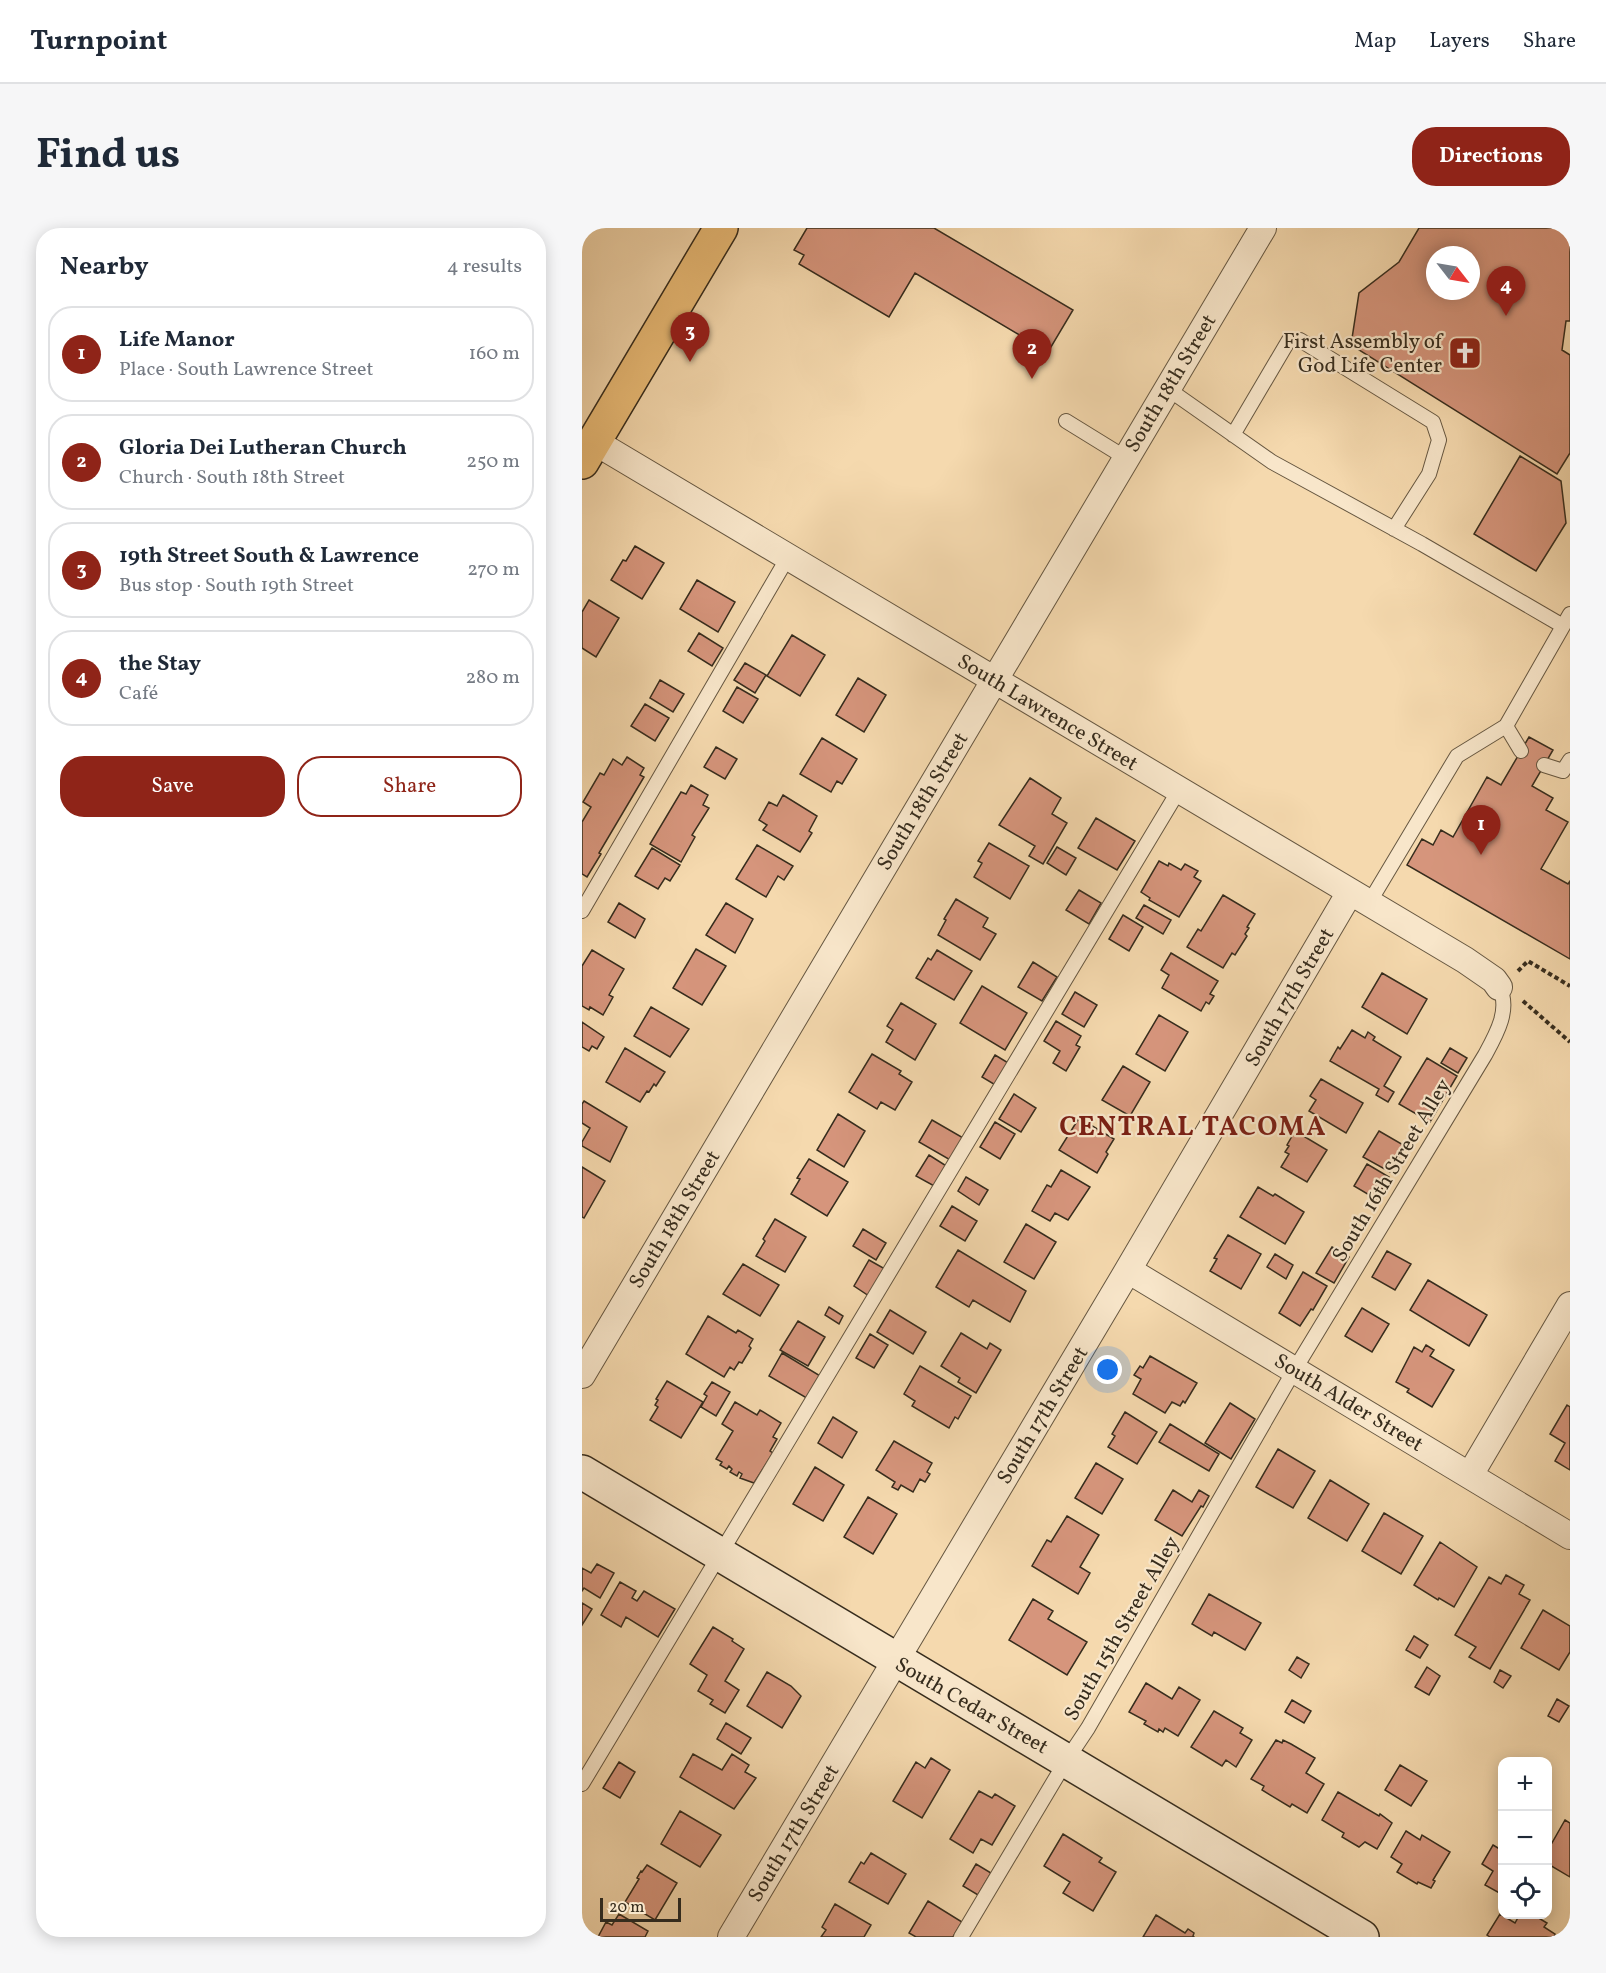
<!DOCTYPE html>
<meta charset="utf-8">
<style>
:root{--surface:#fff;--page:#f6f6f7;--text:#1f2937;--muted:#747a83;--line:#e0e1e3;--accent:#8f2418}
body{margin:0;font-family:Vollkorn,serif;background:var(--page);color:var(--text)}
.controls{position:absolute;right:18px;bottom:18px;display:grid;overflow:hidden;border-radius:12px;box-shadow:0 3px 15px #0003}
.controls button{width:54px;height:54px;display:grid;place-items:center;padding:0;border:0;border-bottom:2px solid var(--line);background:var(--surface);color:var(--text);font:30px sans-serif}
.compass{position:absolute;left:844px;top:18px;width:54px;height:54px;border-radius:50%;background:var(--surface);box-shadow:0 3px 15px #0003;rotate:121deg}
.scale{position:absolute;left:18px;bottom:15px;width:81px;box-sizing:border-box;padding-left:6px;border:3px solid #362c1d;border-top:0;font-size:16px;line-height:21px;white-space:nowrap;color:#362c1d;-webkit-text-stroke:4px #f8e6ca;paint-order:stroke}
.you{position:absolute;left:526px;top:1142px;width:21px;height:21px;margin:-15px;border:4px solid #fff;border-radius:50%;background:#1a73e8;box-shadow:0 0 0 9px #1a73e833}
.badge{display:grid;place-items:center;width:39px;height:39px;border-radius:50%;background:var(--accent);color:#fff;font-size:20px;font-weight:700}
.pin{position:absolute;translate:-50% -50px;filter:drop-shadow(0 2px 3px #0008)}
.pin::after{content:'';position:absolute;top:32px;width:21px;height:18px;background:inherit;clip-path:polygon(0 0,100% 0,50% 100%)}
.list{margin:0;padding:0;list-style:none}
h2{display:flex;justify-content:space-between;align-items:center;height:78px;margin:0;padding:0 24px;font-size:26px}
h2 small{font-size:20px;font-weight:400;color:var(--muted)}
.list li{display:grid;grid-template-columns:39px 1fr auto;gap:18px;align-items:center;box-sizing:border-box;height:96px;margin:0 12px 12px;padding:0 12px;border:2px solid var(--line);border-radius:24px}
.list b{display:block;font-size:22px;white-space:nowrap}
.list p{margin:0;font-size:20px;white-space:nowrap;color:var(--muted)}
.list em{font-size:20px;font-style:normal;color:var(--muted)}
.actions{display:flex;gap:12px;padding:18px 24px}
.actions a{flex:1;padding:14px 0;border:2px solid var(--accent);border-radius:24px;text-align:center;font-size:21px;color:var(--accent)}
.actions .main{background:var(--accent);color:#fff}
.icon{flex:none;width:33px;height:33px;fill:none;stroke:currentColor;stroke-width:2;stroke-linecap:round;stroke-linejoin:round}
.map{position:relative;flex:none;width:988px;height:1709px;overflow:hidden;border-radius:24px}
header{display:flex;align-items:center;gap:36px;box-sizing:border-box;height:84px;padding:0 30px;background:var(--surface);border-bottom:2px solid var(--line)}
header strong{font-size:28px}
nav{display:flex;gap:33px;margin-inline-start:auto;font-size:21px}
.intro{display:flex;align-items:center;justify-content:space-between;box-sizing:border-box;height:144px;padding:0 36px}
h1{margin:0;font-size:42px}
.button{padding:15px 27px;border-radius:24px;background:var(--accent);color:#fff;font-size:21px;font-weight:700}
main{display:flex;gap:36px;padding:0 36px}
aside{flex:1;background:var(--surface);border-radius:24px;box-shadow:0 3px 15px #0003}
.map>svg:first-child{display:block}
</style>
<header>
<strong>Turnpoint</strong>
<nav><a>Map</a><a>Layers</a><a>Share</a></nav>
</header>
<div class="intro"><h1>Find us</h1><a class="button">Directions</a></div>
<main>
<aside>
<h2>Nearby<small>4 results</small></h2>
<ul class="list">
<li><span class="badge">1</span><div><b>Life Manor</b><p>Place · South Lawrence Street</p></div><em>160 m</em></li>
<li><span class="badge">2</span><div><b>Gloria Dei Lutheran Church</b><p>Church · South 18th Street</p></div><em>250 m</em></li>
<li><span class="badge">3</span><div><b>19th Street South &amp; Lawrence</b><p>Bus stop · South 19th Street</p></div><em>270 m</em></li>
<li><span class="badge">4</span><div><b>the Stay</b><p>Café</p></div><em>280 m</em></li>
</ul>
<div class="actions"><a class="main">Save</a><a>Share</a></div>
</aside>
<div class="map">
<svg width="988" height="1709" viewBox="0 0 988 1709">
<rect width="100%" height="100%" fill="#f5d9ae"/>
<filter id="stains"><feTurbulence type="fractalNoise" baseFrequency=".00333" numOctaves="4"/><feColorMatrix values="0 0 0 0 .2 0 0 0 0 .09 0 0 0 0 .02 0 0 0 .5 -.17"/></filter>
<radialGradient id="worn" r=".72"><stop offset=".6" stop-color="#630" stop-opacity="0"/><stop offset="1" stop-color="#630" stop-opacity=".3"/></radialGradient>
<path fill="#d6957c" stroke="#362c1d" stroke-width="1.5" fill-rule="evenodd" d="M225 0H352L491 82 466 124 333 45 307 89 217 36 222 27 212 22Z
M837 0H988V93H984L980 122 988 127V225L975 246 769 117 777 65 817 34ZM853 27H889V63H853Z
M938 228 979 253 984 295 954 343 892 306Z
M53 318 82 335 60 371 29 352 41 332 44 333Z
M115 352 153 374 136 404 98 381Z
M7 372 37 390 14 429 0 420V384Z
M117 405 141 420 130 438 106 423Z
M210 407 243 427 218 468 185 448Z
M163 435 184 447 173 465 152 452Z
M276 450 304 467 282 504 254 487Z
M78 452 102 466 91 484 68 470Z
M155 459 176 471 161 495 141 483Z
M63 476 87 490 73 513 49 498Z
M947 509 971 522 950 558 971 570 964 582 986 594 959 641 986 656 988 653V731L825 637 840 611 851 617 859 602 871 609 905 549 919 557Z
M240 510 275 531 260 556 255 553 249 564 218 546Z
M134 519 155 531 143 551 122 539Z
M45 529 62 540 58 547 62 549 17 625 19 626 5 649 0 646V594L9 579 1 574 18 545 22 547 31 531 40 537Z
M448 550 479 570 470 586 485 595 461 636 447 628 453 618 417 597Z
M109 557 126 567 121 577 127 580 110 607 113 609 99 634 68 616 99 564 104 566Z
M201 567 235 588 227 603 230 605 218 624 181 602 185 597 177 592 187 574 195 578Z
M514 590 553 613 535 642 496 620Z
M407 615 447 638 428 671 392 649 400 635 396 633Z
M175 617 211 638 202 652 196 648 184 669 154 651Z
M475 619 494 630 484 647 465 635Z
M70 620 98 637 88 653 83 650 76 661 53 648Z
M577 633 586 638 587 635 599 642 603 636 616 643 612 649 619 653 597 689 567 672 568 670 559 664Z
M497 662 519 675 507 696 484 682Z
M641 667 673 686 665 699 667 700 663 706 665 708 653 727 650 725 641 740 605 719 616 701 619 703Z
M374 671 406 690 401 699 414 706 398 732 356 707 364 692 362 691Z
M37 675 63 691 53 710 26 694Z
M144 675 171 691 153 725 124 707Z
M562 677 589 692 581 706 554 690Z
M541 687 561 699 547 723 527 711Z
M114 721 144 738 120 777 91 760Z
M10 722 42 741 27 767 31 769 21 787 8 779 7 782 0 778V738Z
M355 722 390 743 372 772 334 750 346 730 349 732Z
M589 725 636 753 628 766 632 768 627 776 624 774 619 783 580 760 587 747 579 742Z
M451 734 475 749 460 773 436 759Z
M800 745 845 771 825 806 780 779Z
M400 758 445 785 423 822 378 795Z
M493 764 515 777 502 799 480 786Z
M319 775 354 796 333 832 304 814 311 802 305 798Z
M69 779 107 801 88 829 52 808Z
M577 787 606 804 583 843 554 826Z
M474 793 499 808 494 817 498 819 484 843 471 835 478 823 462 813Z
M0 794 22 809 15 821 10 818 7 823 0 819Z
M770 802 783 810 786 804 793 809 791 812 819 829 802 858 812 864 806 874 794 867 797 861 748 833 756 819 758 821Z
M43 820 83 844 74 858 72 856 67 864 65 863 58 874 24 854Z
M868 820 885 830 876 845 859 835Z
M290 826 319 843 317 846 330 854 313 882 299 874 295 881 267 864Z
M413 827 428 836 415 858 400 849Z
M845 830 875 848 848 894 817 876Z
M541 838 568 854 548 888 520 872Z
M739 851 781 875 764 905 727 883 734 872 728 868Z
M432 866 454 880 439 904 417 891Z
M2 873 45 899 28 934 0 918V914L8 900 0 895V876Z
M256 886 283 903 262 939 235 922Z
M497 890 532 911 524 924 526 926 515 945 477 922Z
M350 892 383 911 370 933 337 914Z
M413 894 433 906 418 931 398 919Z
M713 903 745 922 725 954 699 939 707 926 703 924 707 918 705 917Z
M797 903 823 918 808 944 781 929Z
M347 927 366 939 354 959 334 948Z
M227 931 266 954 245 988 209 966 218 951 215 950Z
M785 936 807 949 794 971 772 958Z
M0 939 23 953 2 990 0 989Z
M479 942 508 959 486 992 473 985 468 993 450 983 465 957 469 959Z
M384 949 406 962 397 977 376 963Z
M676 959 691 968 693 966 722 984 703 1016 658 989Z
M370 978 395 993 383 1013 358 998Z
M193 991 224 1009 203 1044 174 1028 183 1013 181 1011Z
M444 996 474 1014 452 1051 422 1034Z
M281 1001 304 1015 294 1032 271 1018Z
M646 1007 679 1026 659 1061 628 1043 635 1031 632 1030Z
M750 1019 767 1029 752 1055 734 1045Z
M376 1022 444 1063 428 1094 391 1072 387 1079 354 1059Z
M805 1023 829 1036 813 1062 790 1049Z
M693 1026 711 1037 704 1051 685 1039Z
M287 1032 303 1041 287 1068 272 1058Z
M161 1036 197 1057 178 1088 141 1066Z
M721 1044 745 1058 731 1082 729 1081 718 1098 697 1085Z
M846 1052 905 1087 887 1118 828 1082Z
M247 1079 261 1088 257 1096 243 1087Z
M780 1080 807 1096 790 1124 763 1108Z
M308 1082 344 1104 331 1126 295 1104Z
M126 1088 154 1105 156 1102 171 1111 167 1118 169 1120 160 1135 157 1134 152 1142 148 1139 142 1149 104 1126Z
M216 1093 243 1109 226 1138 198 1122Z
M379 1105 405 1121 408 1115 419 1122 394 1165 376 1154 378 1150 359 1138Z
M288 1106 306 1117 292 1140 274 1130Z
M844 1117 852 1122 848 1128 872 1142 850 1179 825 1164 827 1161 814 1154 832 1119 840 1124Z
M200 1125 240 1149 228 1172 187 1148Z
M568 1128 615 1155 603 1175 601 1173 598 1178 590 1174 583 1185 551 1166 559 1151 552 1147 558 1138 561 1140Z
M338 1138 389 1168 376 1191 373 1189 367 1200 330 1178 333 1173 322 1166Z
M85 1153 121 1174 99 1210 68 1192 76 1179 73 1177 76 1172 74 1171Z
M130 1154 148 1164 134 1188 119 1179 125 1168 122 1166Z
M153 1174 175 1187 178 1182 199 1195 191 1209 195 1211 188 1223 191 1225 172 1255 158 1250 160 1246 157 1244 155 1248 148 1244 150 1241 147 1238 145 1241 138 1237 140 1234 134 1231 151 1203 140 1196Z
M648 1175 673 1191 649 1231 623 1215Z
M985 1177 988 1179V1242L973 1233 983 1215 968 1206Z
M543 1184 575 1204 555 1236 526 1219 533 1208 530 1206Z
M251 1189 275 1204 260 1230 236 1215Z
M588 1196 637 1226 627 1243 577 1214Z
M312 1213 350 1235 345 1244 348 1246 343 1254 338 1251 331 1264 319 1257 316 1262 310 1259 313 1254 294 1242Z
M696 1221 733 1243 711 1280 674 1259Z
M514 1235 541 1251 520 1286 493 1270Z
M233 1239 262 1257 241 1293 211 1276Z
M748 1252 787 1276 765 1313 726 1290Z
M591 1262 610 1274 617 1262 627 1268 621 1279 619 1278 600 1308 573 1292Z
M286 1269 315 1286 291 1326 262 1309Z
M802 1285 841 1308 819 1346 780 1323Z
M485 1288 517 1307 498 1339 508 1345 496 1366 450 1338 465 1312 469 1314Z
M858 1314 895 1339 872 1379 857 1370 856 1372 832 1357Z
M15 1336 32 1345 18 1370 2 1360 0 1363V1340L9 1345Z
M924 1347 942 1357 937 1366 948 1372 908 1441 887 1429 894 1419 873 1407 907 1349 919 1356Z
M38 1354 54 1363 50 1370 55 1373 62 1363 93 1381 76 1409 44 1389 39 1399 19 1387Z
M627 1366 679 1395 663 1422 632 1404 630 1408 610 1396Z
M451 1371 471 1383 466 1391 505 1414 485 1447 427 1412Z
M0 1375 10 1381 0 1397Z
M961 1382 988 1398V1424L977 1442 939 1420Z
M131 1399 151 1411 150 1413 162 1421 143 1453 157 1462 143 1485 128 1476 131 1472 116 1463 125 1447 108 1436Z
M832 1408 846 1417 838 1430 824 1422Z
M715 1429 727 1436 719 1450 707 1442Z
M845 1439 858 1448 847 1467 833 1459Z
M918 1442 929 1448 921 1460 912 1454Z
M185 1444 209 1458 219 1468 200 1500 165 1478Z
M564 1455 590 1471 597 1459 618 1472 596 1508 583 1500 581 1504 577 1501 576 1504 562 1496 564 1493 547 1484Z
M975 1471 987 1478 977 1494 966 1488Z
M710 1472 729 1483 722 1495 703 1484Z
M632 1483 661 1500 658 1505 670 1512 654 1539 644 1532 640 1538 609 1519Z
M144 1495 169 1510 159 1526 135 1511Z
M694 1512 700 1515 701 1512 709 1516 733 1530 724 1545 742 1556 725 1585 710 1576 708 1579 680 1562 682 1558 669 1551Z
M111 1526 140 1542 150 1526 167 1537 163 1544 174 1550 152 1581 98 1549Z
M349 1530 368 1542 340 1590 311 1573 334 1534 343 1540Z
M37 1534 53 1544 38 1570 21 1560Z
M818 1537 845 1553 829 1578 803 1562Z
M397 1563 410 1570 413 1566 433 1578 410 1617 399 1611 391 1625 368 1611Z
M756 1564 797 1588 798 1586 810 1595 795 1621 783 1614 777 1619 760 1609 762 1605 740 1592Z
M98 1583 139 1607 118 1639 79 1616Z
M983 1592 988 1595V1649L966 1636V1622Z
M824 1603 838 1612 840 1607 868 1624 851 1652 853 1653 849 1660 836 1654 835 1656 815 1644 820 1636 809 1629Z
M481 1606 520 1630 517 1634 534 1644 511 1683 481 1665 488 1654 462 1638Z
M911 1617 921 1623V1667L903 1657 911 1643 900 1636Z
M289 1625 324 1646 306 1676 267 1654 279 1634 282 1636Z
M394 1636 409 1645 396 1667 381 1658Z
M65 1637 95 1655 73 1692 43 1674 57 1651 55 1650 59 1643 60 1644Z
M346 1673 380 1694 371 1709H334L327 1705Z
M253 1676 289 1697 282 1709H239L244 1702 240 1699Z
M37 1686 66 1703 63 1709H16L24 1694 30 1697Z
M918 1686 933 1695 938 1686H950L965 1695 962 1699 973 1706 972 1709H908L905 1707Z
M574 1687 603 1705 606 1701 612 1705 611 1708 612 1709H561Z"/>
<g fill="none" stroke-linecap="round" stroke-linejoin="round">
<defs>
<path id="service" d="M586 161 690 234 840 316 981 398
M484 193 544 230
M651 207 707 112H718L851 194 857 212 847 246 812 301
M924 498 939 523
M962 537 981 543 988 532
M787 675 875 528 924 498 988 386
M0 683 206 329
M0 1556 597 562
M379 1709 484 1533 506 1500 713 1141 903 827C914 807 929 781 917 759"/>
<path id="minor" d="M13 214 883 732 912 752 917 759
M546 1042 988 1308
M0 1147 681 0
M888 1247 988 1077
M149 1709 546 1042 768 664"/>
<path id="secondary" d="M0 1244 780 1709"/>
<path id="primary" d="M0 234 139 0"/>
</defs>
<use href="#service" stroke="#665741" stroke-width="16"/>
<use href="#minor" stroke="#665741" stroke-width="28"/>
<use href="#secondary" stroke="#362c1d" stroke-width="36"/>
<use href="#primary" stroke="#362c1d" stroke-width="36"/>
<path stroke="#362c1d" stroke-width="4" stroke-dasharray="4.5 3" stroke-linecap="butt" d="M936 743 946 733 988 758
M941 773 988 814"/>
<use href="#service" stroke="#f8e6ca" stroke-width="14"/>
<use href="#minor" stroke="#f8e6ca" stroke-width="26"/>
<use href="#secondary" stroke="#f8e6ca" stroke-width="33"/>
<use href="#primary" stroke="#eabc77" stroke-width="33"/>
</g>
<defs>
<symbol id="church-square" viewBox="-11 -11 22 22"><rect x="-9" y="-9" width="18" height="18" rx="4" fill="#8f2418" stroke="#f8e6ca"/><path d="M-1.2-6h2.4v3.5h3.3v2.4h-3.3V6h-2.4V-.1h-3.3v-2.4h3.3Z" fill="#fff"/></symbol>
</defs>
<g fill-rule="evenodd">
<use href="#church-square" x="864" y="106" width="38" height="38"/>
</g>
<g text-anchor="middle" stroke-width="4.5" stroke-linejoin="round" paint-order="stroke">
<g font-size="21" fill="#362c1d" stroke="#f8e6ca" text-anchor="end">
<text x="860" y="120">First Assembly of<tspan x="860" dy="24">God Life Center</tspan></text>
</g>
<g font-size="21" fill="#362c1d" stroke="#f8e6ca">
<text transform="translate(588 155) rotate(-59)" y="7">South 18th Street</text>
<text transform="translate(466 484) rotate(31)" y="7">South Lawrence Street</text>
<text transform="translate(340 573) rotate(-59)" y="7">South 18th Street</text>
<text transform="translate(707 769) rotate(-60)" y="7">South 17th Street</text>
<text transform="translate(809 942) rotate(-59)" y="7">South 16th Street Alley</text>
<text transform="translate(92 991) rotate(-59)" y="7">South 18th Street</text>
<text transform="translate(767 1174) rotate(31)" y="7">South Alder Street</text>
<text transform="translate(460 1187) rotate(-59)" y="7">South 17th Street</text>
<text transform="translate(539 1400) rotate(-60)" y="7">South 15th Street Alley</text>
<text transform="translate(390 1477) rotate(30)" y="7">South Cedar Street</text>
<text transform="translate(211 1605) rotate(-59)" y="7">South 17th Street</text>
</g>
<g font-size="27" font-weight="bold" letter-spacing="1.5" fill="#7a1f14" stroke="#f8e6ca">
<text x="611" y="907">CENTRAL TACOMA</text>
</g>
</g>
<rect width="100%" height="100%" filter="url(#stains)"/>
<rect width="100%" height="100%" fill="url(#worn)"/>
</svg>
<div class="controls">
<button>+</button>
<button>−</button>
<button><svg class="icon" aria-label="locate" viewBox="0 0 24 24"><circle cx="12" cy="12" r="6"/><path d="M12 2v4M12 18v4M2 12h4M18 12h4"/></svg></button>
</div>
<svg class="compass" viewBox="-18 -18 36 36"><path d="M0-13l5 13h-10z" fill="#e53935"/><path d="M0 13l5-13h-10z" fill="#747a83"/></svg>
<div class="scale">20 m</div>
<div class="you"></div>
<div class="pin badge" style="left:899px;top:627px">1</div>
<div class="pin badge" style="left:450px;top:151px">2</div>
<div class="pin badge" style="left:108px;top:134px">3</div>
<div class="pin badge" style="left:924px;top:88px">4</div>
</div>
</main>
